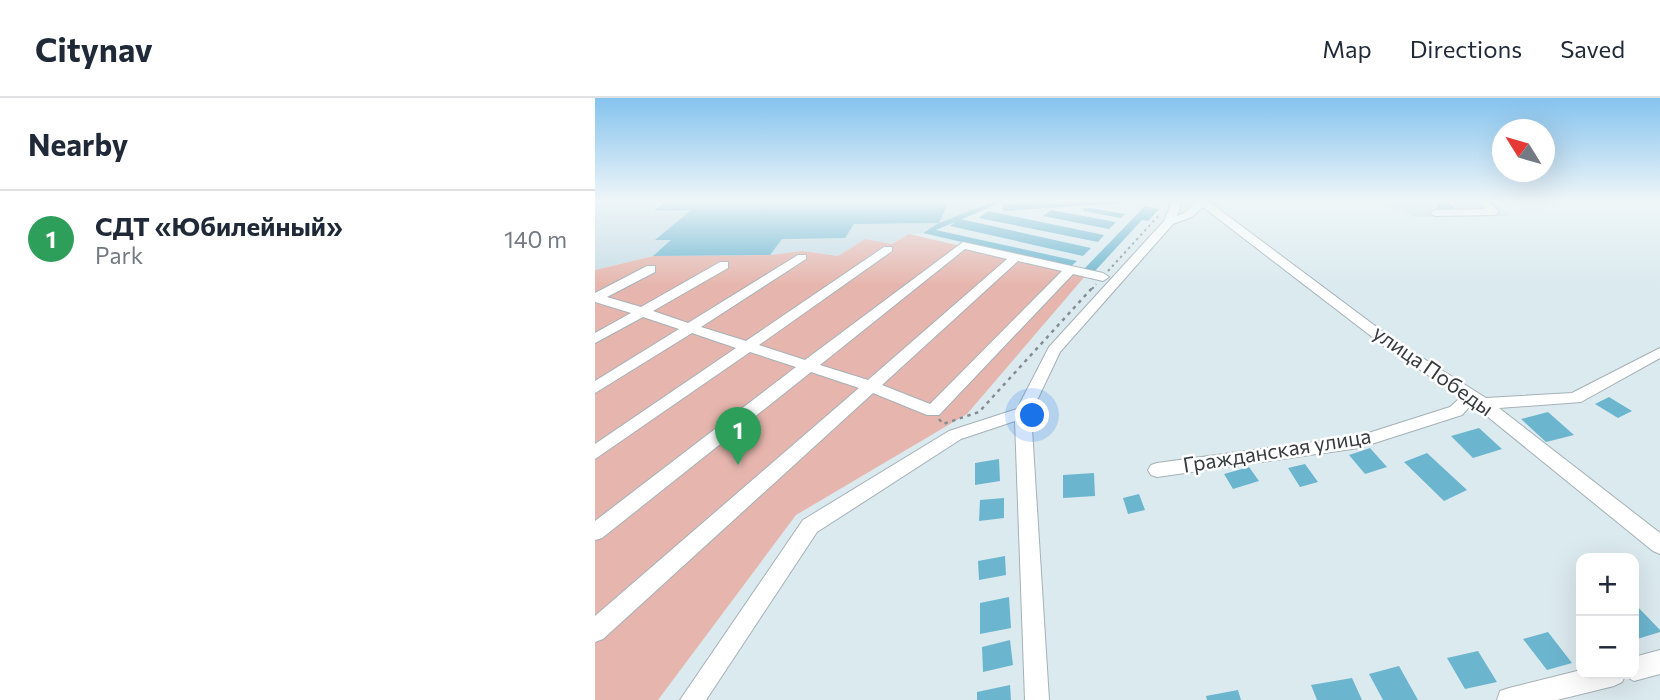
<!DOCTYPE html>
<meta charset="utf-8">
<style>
:root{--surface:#fff;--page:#f2f2f3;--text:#1f2937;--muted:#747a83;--line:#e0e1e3;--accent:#ca3c32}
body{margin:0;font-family:Commissioner,sans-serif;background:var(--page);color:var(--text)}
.controls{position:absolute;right:21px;bottom:21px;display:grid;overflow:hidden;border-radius:14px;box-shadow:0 7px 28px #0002}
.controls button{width:63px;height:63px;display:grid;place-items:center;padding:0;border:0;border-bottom:2px solid var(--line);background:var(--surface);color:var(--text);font:35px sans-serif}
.compass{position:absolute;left:897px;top:21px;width:63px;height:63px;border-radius:50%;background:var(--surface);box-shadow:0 7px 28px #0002;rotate:307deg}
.you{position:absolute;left:438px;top:318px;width:24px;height:24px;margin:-18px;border:5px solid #fff;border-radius:50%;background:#1a73e8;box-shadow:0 0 0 10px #1a73e833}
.badge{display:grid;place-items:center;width:46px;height:46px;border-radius:50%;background:var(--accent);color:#fff;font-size:23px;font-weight:700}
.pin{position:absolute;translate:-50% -58px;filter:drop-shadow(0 2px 4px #0008)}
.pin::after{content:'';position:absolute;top:37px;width:24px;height:21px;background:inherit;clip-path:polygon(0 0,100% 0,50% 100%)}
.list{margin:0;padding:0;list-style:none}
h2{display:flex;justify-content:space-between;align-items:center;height:91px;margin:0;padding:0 28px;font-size:30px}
h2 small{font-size:23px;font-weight:400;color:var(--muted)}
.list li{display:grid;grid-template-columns:46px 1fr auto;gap:21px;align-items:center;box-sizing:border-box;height:98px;padding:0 28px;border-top:2px solid var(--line)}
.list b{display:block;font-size:26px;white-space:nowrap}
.list p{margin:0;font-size:23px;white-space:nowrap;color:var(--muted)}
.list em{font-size:23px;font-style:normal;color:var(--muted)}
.map{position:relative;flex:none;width:1065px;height:602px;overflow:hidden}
header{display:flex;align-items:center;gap:42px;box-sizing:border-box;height:98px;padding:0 35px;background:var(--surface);border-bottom:2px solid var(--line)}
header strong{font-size:33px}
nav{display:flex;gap:38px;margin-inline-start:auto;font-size:24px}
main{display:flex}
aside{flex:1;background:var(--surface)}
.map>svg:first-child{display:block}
</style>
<header>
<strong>Citynav</strong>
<nav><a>Map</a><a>Directions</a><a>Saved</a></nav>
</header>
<main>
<aside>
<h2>Nearby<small></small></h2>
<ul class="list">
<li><span class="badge" style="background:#2e9e5b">1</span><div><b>СДТ «Юбилейный»</b><p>Park</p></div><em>140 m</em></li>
</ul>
</aside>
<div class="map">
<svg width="1065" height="602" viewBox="0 0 1065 602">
<rect width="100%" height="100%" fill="#dbeaef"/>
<path fill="#c7dde6" d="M0 103H400L344 125 328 135 314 136 297 146 270 141 243 158 208 153 175 157 58 158 0 172Z
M786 103H899L914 118 820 119Z"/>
<path fill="#e6b6ae" d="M314 136 491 177 372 316 201 417 63 602H0V172L58 158 175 157 208 153 243 158 270 141 297 146Z"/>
<path fill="#6cb5cf" d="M71 103H354L344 125 259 126 250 140 187 141 175 157 58 158 76 142H60L96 112 59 113Z
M400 103H410L341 132 482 163 475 169 328 135 344 125Z
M455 103H526V105L408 113V106Z
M838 103H853L861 112H846Z
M550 108 564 111 553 123 547 122 499 174 488 172Z
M488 110H496L530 116 526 120 489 113Z
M456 112 521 124 514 131 448 118Z
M393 113 509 137 503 144 384 120Z
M365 121 496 150 488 158 355 128Z
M1014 299 1037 313 1023 320 1000 306Z
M953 314 979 337 951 344 926 321Z
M884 330 907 351 878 360 856 338Z
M775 350 792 369 770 376 754 357Z
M832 355 872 392 849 403 809 364Z
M404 361 405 383 380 387V365Z
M710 366 723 384 705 389 693 370Z
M654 369 664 383 638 391 629 376Z
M499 375 500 398 468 400V377Z
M544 396 550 412 533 416 528 400Z
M409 400V420L384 423 385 402Z
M410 458 411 477 384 482 383 463Z
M414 499 416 530 385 536V505Z
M1039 505 1065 532V534L1039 542Z
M953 534 977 565 952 572 928 541Z
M415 542 418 567 388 574 387 549Z
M883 553 902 584 870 591 852 560Z
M804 568 823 602H788L774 576Z
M757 580 767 602H722L716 587Z
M415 587 416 602H382V594Z
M643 592 646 602H612L611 598Z"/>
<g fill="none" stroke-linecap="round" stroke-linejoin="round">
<defs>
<path id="minor" d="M577 103H587L582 118 589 115 602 103H613L799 242 891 300 977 295 1065 250V260L986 304 904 310 1065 435V456L1058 453 877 306 867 317 764 350 562 379 556 377 553 372 556 367 562 365 764 338 855 309 866 299 789 248 608 109 597 119 578 126 465 254 436 315 454 602H430L420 323 366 341 222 434 111 602H85L208 422 354 333 422 311 454 249 569 123Z
M883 103H894L904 114 899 117 840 118 835 115 840 112 890 111Z
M368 144 508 175 514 179 508 183 478 176 344 317H332L278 295 8 541 0 544V518L264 290 216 274 7 440 0 442V423L201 269 155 254 0 361V346L141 250 97 235 0 295V283L84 231 48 219 0 245V235L36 215 0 204V195L52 168H60V174L12 199 46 209 125 164H133V170L58 213 93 225 203 157H211V161L106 229 151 243 289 149H297V153L164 247 210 262ZM370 151 412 161 273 282 225 267ZM423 163 467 173 335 306 287 287Z
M1065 552V576L1039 583 1030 578 1027 584 1019 588 962 602H902L905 593 914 590 986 572V576H1039V559Z"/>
</defs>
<use href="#minor" stroke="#a4b1b7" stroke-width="2"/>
<path stroke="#848e92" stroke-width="2" stroke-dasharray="2.5 3.5" stroke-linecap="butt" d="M513 173 565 116
M497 191 501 186"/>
<path stroke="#848e92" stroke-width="2.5" stroke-dasharray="3.5 4.5" stroke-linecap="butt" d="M344 321 348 326 384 314 498 189"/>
<use href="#minor" fill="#fff" fill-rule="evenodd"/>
</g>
<linearGradient id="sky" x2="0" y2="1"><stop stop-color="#85c3ee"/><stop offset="0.55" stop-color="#eff6f8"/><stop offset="1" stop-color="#eff6f8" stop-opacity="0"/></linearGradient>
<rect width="1065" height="187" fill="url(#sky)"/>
<g text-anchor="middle" stroke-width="5" stroke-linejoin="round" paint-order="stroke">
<g font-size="21" fill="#373c3f" stroke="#fff">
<text transform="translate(838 273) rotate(35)" y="7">улица Победы</text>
<text transform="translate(682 353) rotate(-9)" y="7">Гражданская улица</text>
</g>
</g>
</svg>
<div class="controls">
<button>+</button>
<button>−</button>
</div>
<svg class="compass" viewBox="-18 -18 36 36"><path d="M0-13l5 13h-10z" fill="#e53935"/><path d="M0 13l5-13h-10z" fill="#747a83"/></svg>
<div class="you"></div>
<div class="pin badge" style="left:143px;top:367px;background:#2e9e5b">1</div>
</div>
</main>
